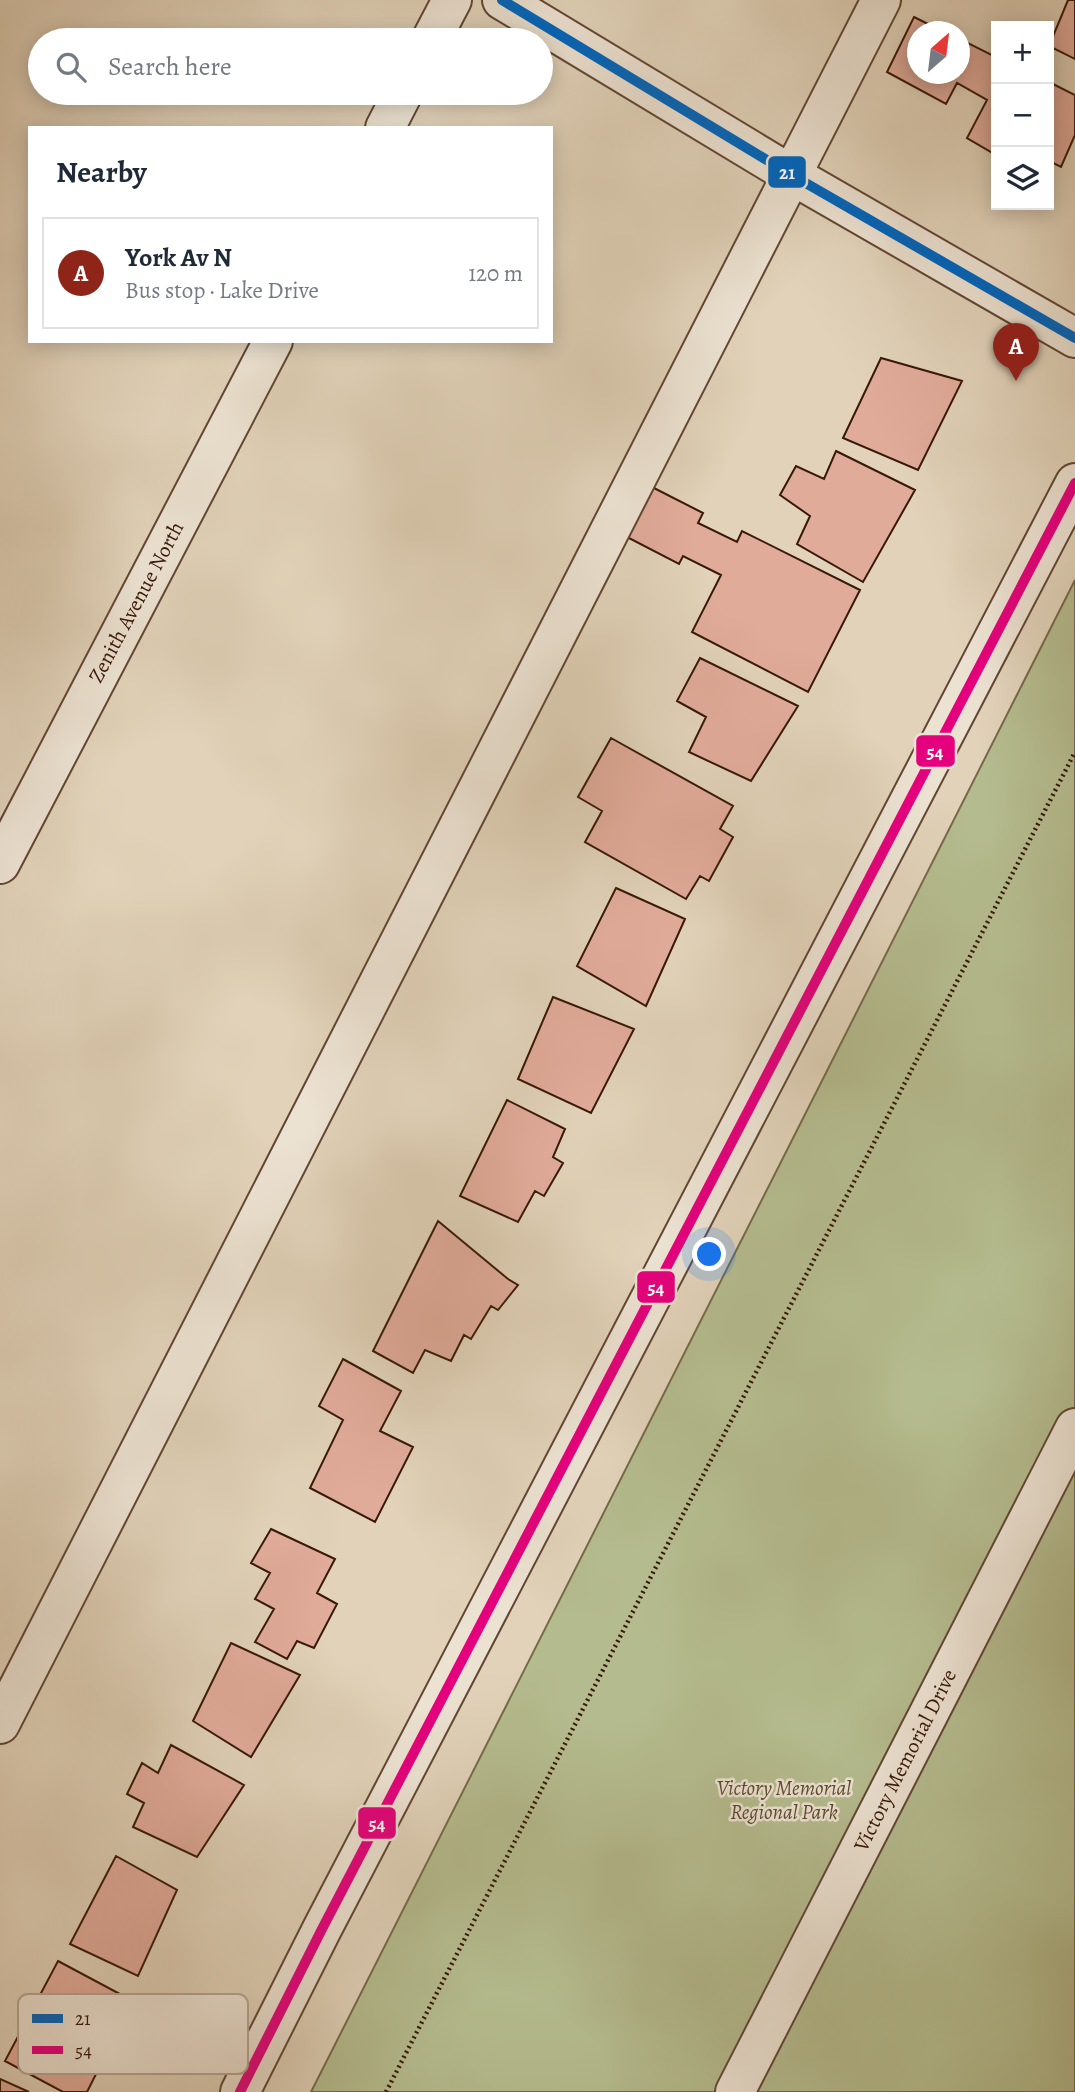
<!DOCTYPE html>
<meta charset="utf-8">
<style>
:root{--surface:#fff;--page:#f6f6f7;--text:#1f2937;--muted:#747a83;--line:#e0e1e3;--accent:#8f2418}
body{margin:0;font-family:Alegreya,serif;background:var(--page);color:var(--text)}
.controls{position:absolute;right:21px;top:21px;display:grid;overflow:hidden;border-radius:0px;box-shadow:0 4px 18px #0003}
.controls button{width:63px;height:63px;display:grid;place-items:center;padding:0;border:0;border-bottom:2px solid var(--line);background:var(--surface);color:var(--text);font:35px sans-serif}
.compass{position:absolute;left:907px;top:21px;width:63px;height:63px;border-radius:50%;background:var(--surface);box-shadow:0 4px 18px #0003;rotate:28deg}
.you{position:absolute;left:710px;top:1255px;width:24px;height:24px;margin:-18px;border:5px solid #fff;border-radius:50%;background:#1a73e8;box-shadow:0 0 0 10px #1a73e833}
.badge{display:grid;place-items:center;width:46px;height:46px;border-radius:50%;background:var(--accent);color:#fff;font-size:23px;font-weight:700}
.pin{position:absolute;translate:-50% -58px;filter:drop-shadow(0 2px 4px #0008)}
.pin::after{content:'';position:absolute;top:37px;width:24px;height:21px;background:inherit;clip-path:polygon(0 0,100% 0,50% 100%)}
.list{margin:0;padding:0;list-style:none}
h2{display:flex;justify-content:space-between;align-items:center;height:91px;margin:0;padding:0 28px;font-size:30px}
h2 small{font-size:23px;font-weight:400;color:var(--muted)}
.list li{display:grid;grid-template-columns:46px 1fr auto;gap:21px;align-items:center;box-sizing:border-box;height:112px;margin:0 14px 14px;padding:0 14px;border:2px solid var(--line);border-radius:0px}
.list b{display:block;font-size:26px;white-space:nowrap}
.list p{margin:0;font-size:23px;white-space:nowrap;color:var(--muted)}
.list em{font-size:23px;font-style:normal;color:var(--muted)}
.icon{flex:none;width:38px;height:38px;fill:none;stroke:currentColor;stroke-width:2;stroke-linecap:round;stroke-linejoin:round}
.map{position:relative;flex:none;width:1075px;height:2092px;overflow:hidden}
.search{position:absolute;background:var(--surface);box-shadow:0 4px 18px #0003;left:28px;top:28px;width:525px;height:77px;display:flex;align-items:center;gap:18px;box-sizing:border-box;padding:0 24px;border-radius:38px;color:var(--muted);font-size:26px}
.panel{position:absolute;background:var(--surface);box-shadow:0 4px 18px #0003;left:28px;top:126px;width:525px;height:217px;border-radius:0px}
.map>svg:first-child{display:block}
</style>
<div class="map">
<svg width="1075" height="2092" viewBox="0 0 1075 2092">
<rect width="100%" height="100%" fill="#e1d2b9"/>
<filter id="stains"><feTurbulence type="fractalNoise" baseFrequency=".00286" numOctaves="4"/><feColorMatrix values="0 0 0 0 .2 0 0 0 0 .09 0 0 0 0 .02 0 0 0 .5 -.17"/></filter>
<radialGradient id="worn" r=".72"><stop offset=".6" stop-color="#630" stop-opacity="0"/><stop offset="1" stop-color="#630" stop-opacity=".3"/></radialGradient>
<path fill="#b4bb8e" stroke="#766a4b" stroke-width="2" d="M1075 580V2092H311Z"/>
<path fill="#e1ab9a" stroke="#381808" stroke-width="2" d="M1068 0H1075V59L1049 46Z
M914 17 944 32H918V74H960V39L996 57V155L967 138 987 100 957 83 946 104 887 72Z
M1049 82 1075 95V135L1061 167 1049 161Z
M881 358 962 381 918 470 843 438Z
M836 451 915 490 863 582 797 544 810 516 780 495 796 466 824 479Z
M650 486 703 513 698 523 737 542 742 531 860 590 808 692 692 632 721 575 683 556 679 564 625 536Z
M700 658 798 706 751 781 689 752 706 717 677 701Z
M611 738 733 806 720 829 733 837 709 881 700 876 686 899 585 842 602 811 578 797Z
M616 888 685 919 646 1006 577 966Z
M553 997 634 1029 591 1113 518 1079Z
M507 1100 565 1129 553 1157 563 1163 544 1196 535 1191 518 1222 460 1196Z
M438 1221 508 1279 518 1285 498 1310 491 1306 471 1339 464 1335 451 1361 425 1350 413 1373 373 1351Z
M343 1359 401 1391 380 1431 413 1447 375 1522 310 1488 343 1420 319 1406Z
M271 1529 335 1559 317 1593 337 1604 314 1648 297 1641 287 1659 255 1642 274 1609 255 1599 270 1573 251 1563Z
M231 1643 300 1675 251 1757 193 1721Z
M171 1745 244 1785 197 1857 133 1827 144 1803 127 1794 142 1763 158 1773Z
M116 1856 177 1890 138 1976 70 1944Z
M58 1961 133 2001 87 2092H63L5 2061Z
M0 2079 29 2092H0Z"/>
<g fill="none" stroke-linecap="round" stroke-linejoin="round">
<defs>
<path id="minor" d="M502 0 790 174 1075 338
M431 40 452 0
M385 128 403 93
M0 864 273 341
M0 1724 881 0
M240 2092 322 1929 1075 483
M735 2092 1075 1428"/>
</defs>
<use href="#minor" stroke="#624634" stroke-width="42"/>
<path stroke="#381808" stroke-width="4.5" stroke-dasharray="2 3.5" stroke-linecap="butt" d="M386 2092 1075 752"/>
<use href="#minor" stroke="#ece2d2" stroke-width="38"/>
<defs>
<path id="bus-1" d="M502 0 790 174 1075 338"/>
<path id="bus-2" d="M240 2092 322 1929 1075 483"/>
</defs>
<use href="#bus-1" stroke="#ece2d2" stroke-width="16"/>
<use href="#bus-2" stroke="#ece2d2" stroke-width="16"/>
<use href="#bus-1" stroke="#0065bd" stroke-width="10"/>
<use href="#bus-2" stroke="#e5007d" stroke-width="10"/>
</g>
<g text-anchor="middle" stroke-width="5" stroke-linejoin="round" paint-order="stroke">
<g font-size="21" fill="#381808" stroke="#ece2d2">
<text transform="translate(136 602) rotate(-62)" y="7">Zenith Avenue North</text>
<text transform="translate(905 1760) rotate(-63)" y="7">Victory Memorial Drive</text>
</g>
<g font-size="21" font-style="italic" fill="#5d4930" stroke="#ece2d2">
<text x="784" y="1795">Victory Memorial<tspan x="784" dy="24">Regional Park</tspan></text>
</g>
</g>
<rect x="18" y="1994" width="230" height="80" rx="10" fill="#ece2d2" stroke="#b6a595" stroke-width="2"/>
<rect x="32" y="2014" width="31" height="9" fill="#0065bd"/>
<rect x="32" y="2046" width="31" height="8" fill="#e5007d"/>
<g font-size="19" fill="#381808">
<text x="75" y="2025">21</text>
<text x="75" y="2057">54</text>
</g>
<g stroke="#ece2d2" stroke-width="2.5">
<rect x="767" y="155" width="40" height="34" rx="7" fill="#0065bd"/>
<rect x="915" y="734" width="41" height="34" rx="7" fill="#e5007d"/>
<rect x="636" y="1270" width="40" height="34" rx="7" fill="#e5007d"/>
<rect x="357" y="1806" width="40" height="34" rx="7" fill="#e5007d"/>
</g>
<g font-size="19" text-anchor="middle" font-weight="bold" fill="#fff">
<text x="787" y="179">21</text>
<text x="935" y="758">54</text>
<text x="656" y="1294">54</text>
<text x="377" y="1830">54</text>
</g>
<rect width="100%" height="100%" filter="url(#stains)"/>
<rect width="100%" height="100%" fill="url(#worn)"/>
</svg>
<div class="controls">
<button>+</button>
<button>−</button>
<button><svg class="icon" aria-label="layers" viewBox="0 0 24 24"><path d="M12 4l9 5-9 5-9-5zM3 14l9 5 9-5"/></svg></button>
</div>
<svg class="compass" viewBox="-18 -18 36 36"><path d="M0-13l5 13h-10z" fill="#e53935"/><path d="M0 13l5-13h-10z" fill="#747a83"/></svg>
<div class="you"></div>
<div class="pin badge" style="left:1016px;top:381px">A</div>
<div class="search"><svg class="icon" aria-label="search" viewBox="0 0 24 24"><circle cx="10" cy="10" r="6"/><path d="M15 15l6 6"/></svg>Search here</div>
<section class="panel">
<h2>Nearby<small></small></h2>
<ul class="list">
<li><span class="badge">A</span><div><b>York Av N</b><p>Bus stop · Lake Drive</p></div><em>120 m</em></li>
</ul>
</section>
</div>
